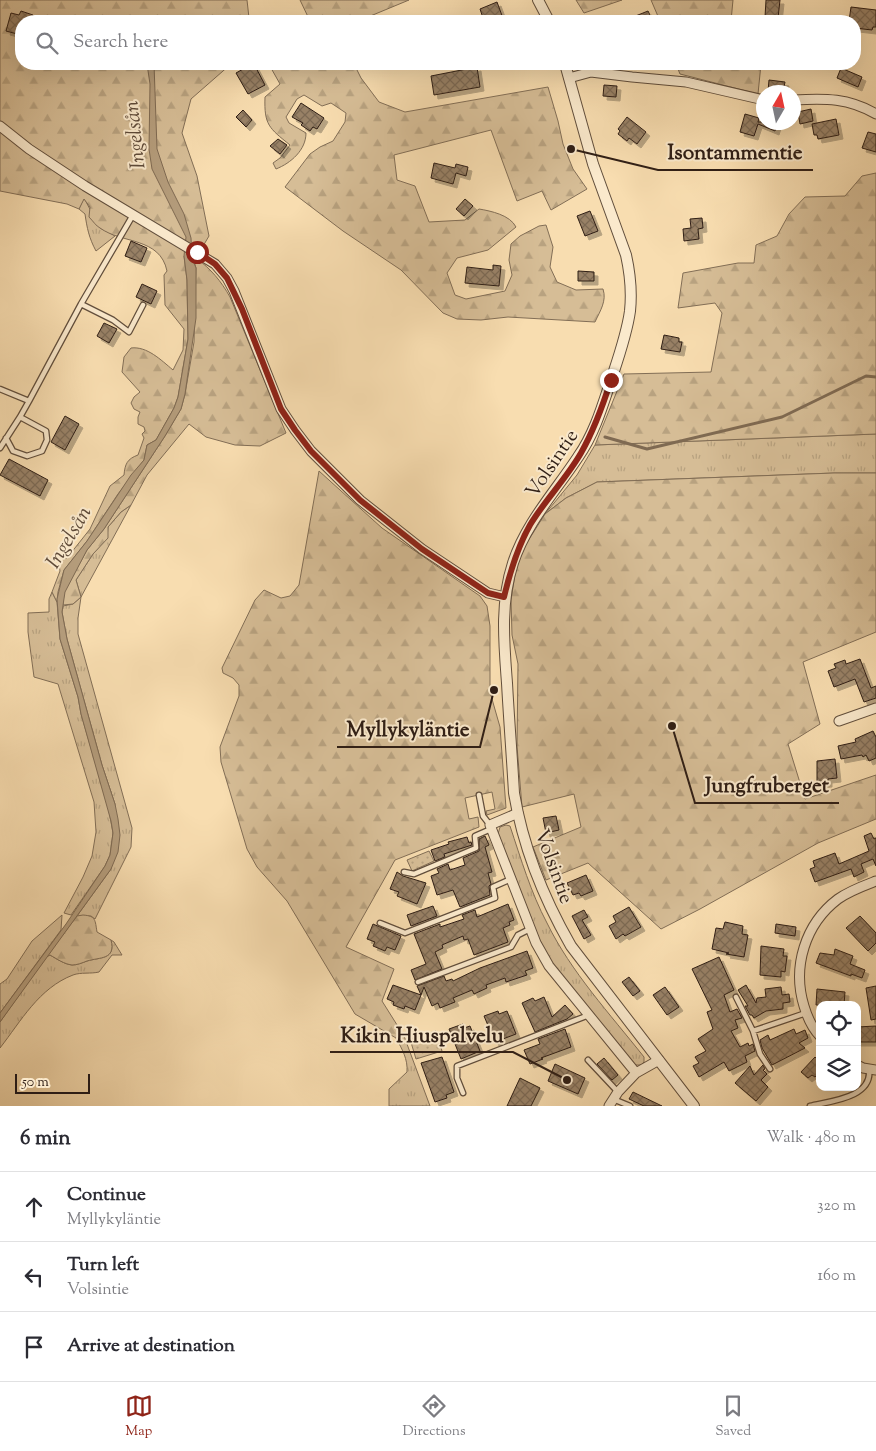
<!DOCTYPE html>
<meta charset="utf-8">
<style>
:root{--surface:#fff;--page:#f2f2f3;--text:#2b2b33;--muted:#7c7c81;--line:#e1e1e2;--accent:#8f2418}
body{margin:0;font-family:"Sorts Mill Goudy",serif;background:var(--page);color:var(--text)}
.controls{position:absolute;right:15px;bottom:15px;display:grid;overflow:hidden;border-radius:10px;box-shadow:0 5px 20px #0002}
.controls button{width:45px;height:45px;display:grid;place-items:center;padding:0;border:0;border-bottom:1px solid var(--line);background:var(--surface);color:var(--text);font:25px sans-serif}
.compass{position:absolute;left:756px;top:85px;width:45px;height:45px;border-radius:50%;background:var(--surface);box-shadow:0 5px 20px #0002;rotate:9deg}
.scale{position:absolute;left:15px;bottom:12px;width:75px;box-sizing:border-box;padding-left:5px;border:2px solid #2f1e15;border-top:0;font-size:14px;line-height:18px;white-space:nowrap;color:#2f1e15;-webkit-text-stroke:4px #fae9cc;paint-order:stroke}
.stop{position:absolute;width:15px;height:15px;margin:-11px;border:4px solid #8f2418;border-radius:50%;background:#fff}
.stop.end{background:#8f2418;border-color:#fff;box-shadow:0 1px 5px #0008}
.list{margin:0;padding:0;list-style:none}
h2{display:flex;justify-content:space-between;align-items:center;height:65px;margin:0;padding:0 20px;font-size:21px}
h2 small{font-size:16px;font-weight:400;color:var(--muted)}
.list li{display:grid;grid-template-columns:32px 1fr auto;gap:15px;align-items:center;box-sizing:border-box;height:70px;padding:0 20px;border-top:1px solid var(--line)}
.list b{display:block;font-size:19px;white-space:nowrap}
.list p{margin:0;font-size:16px;white-space:nowrap;color:var(--muted)}
.list em{font-size:16px;font-style:normal;color:var(--muted)}
.icon{flex:none;width:28px;height:28px;fill:none;stroke:currentColor;stroke-width:2;stroke-linecap:round;stroke-linejoin:round}
.map{position:relative;flex:none;width:876px;height:1106px;overflow:hidden}
.search{position:absolute;background:var(--surface);box-shadow:0 5px 20px #0002;left:15px;right:15px;top:15px;height:55px;display:flex;align-items:center;gap:12px;box-sizing:border-box;padding:0 18px;border-radius:20px;color:var(--muted);font-size:19px}
.sheet{height:275px;background:var(--surface)}
nav{display:flex;justify-content:space-around;align-items:center;box-sizing:border-box;height:70px;border-top:1px solid var(--line);background:var(--surface);font-size:14px;color:var(--muted)}
nav a{display:grid;justify-items:center;gap:2px}
nav .on{color:var(--accent)}
.map>svg:first-child{display:block}
</style>
<div class="map">
<svg width="876" height="1106" viewBox="0 0 876 1106">
<defs>
<pattern id="grass-tufts" width="24" height="20" patternUnits="userSpaceOnUse" patternTransform="scale(1.25)"><rect width="24" height="20" fill="#d6bd96"/><path d="M3 7l-1-3M5 7V3M7 7l1-3M15 17l-1-3M17 17v-4M19 17l1-3" fill="none" stroke="#b8a280"/></pattern>
<pattern id="forest-firs" width="22" height="20" patternUnits="userSpaceOnUse" patternTransform="scale(1.25)"><rect width="22" height="20" fill="#d6bd96"/><path d="M5 1l3.5 6h-7zM16 11l3.5 6h-7z" fill="#b8a280"/></pattern>
<pattern id="park-dots" width="8" height="8" patternUnits="userSpaceOnUse" patternTransform="scale(1.25)"><rect width="8" height="8" fill="#d6bd96"/><path d="M2 2h.1M6 6h.1" fill="none" stroke="#b8a280" stroke-width="1.8" stroke-linecap="round"/></pattern>
<pattern id="building-cross-hatch" width="8" height="8" patternUnits="userSpaceOnUse" patternTransform="scale(1.25)"><rect width="8" height="8" fill="#988166"/><path d="M0 0l8 8M0 8l8-8" fill="none" stroke="#7c6953"/></pattern>
<filter id="shadow"><feDropShadow dx="4" dy="4" stdDeviation="0" flood-color="#0004"/></filter>
</defs>
<rect width="100%" height="100%" fill="#f8ddb0"/>
<filter id="stains"><feTurbulence type="fractalNoise" baseFrequency=".004" numOctaves="4"/><feColorMatrix values="0 0 0 0 .2 0 0 0 0 .09 0 0 0 0 .02 0 0 0 .5 -.17"/></filter>
<radialGradient id="worn" r=".72"><stop offset=".6" stop-color="#630" stop-opacity="0"/><stop offset="1" stop-color="#630" stop-opacity=".3"/></radialGradient>
<path fill="url(#grass-tufts)" stroke="#826e56" d="M84 198 100 228 115 236 96 251C89 238 87 228 85 214L79 209Z
M876 434V473H834L597 482 566 498 545 514 577 475 595 445Z
M131 505 81 597 78 618V634L132 828 131 847 95 919 91 916H77L111 869 115 804 102 765 67 639 62 612 63 606 73 604 81 597 76 580 93 554 107 538 108 527 121 512Z
M52 592 57 602 60 639 78 697 81 714 108 806 113 833 110 855 105 866 71 915 64 913 83 877 92 856 96 832 94 802 58 684 34 677 28 632V613L49 612V599Z
M506 825 510 826C521 859 531 893 547 923 571 972 610 1014 644 1057V1062L641 1065H634L545 954 498 834 500 827Z
M62 915 61 930 0 1013V984L7 979 32 941Z
M111 940 114 942 122 955H112L99 972C91 974 81 972 73 975 39 988 21 1021 0 1048V1022L46 957 50 955C57 959 64 964 72 965 77 965 81 963 87 961 100 957 116 960 111 940Z
M404 1036 430 1106H389V1089L407 1072C408 1059 402 1049 396 1038Z"/>
<path fill="url(#forest-firs)" stroke="#826e56" d="M0 0H247L249 18 251 21H21V64H231L191 99 182 133 197 176 209 236 196 258C211 269 221 281 230 297L286 433 260 446 235 445 206 437 189 424 147 475 131 505 121 512 108 527V538L93 554 76 580 81 597 73 604 63 605 64 592 87 550 104 529 165 436 181 409 185 394 194 342 196 268 192 254 184 256 187 280 188 339 178 397 174 408 156 440 147 445 144 460 118 494 87 541 64 570 58 592 57 602 52 592 60 571 58 559 67 558 90 529 110 486 124 475C125 464 127 459 138 455L144 438 142 434 145 431 144 427 138 424V417L140 412 134 409 131 403 134 397 140 392 122 372 124 357 131 348C147 346 161 360 173 370L183 350 184 329 165 305 164 275 167 271C160 237 122 244 100 228 96 226 93 221 89 217L90 207 84 199 79 209 67 204 0 191Z
M300 0H409L368 17 370 21H310Z
M576 0H622L584 13Z
M651 0H733L731 21H660Z
M267 64H354L361 78 379 102 405 112 548 87 558 121 563 144 573 169 587 189 551 210 542 191 517 201 491 130 394 155 397 180 415 186 429 222 465 220 479 209C491 211 510 215 516 227L488 250 457 258 447 273 455 295 466 299 505 291 512 275 509 260 511 244 520 236 539 226 546 225 553 247 550 267 557 282 576 290 603 289C607 301 600 311 595 322L508 317 481 320 457 319 443 313 401 270 343 231 285 187 310 154 320 147 333 141 345 122 346 113 331 103 322 106 304 95 297 99 286 117 289 123 306 133C306 150 291 163 276 169L273 163 280 158 290 145C269 128 264 125 265 97L280 84 271 68Z
M676 64H761L758 94 680 74Z
M876 173V434L595 445 624 374 711 372 722 313 715 303 678 308 683 273 738 263H754L756 245 777 236 789 214 805 197 845 196 862 176Z
M319 471 382 528 480 596 487 606 490 626V692L500 727 506 808 487 815 486 811 495 809 492 792 465 798 469 819 478 817 479 827 395 860 346 947 394 969 382 1001 404 1036 396 1038 355 1014 287 901 257 867 247 849 221 762 220 747 239 696V685L233 678 223 673 222 668 255 600 264 590 281 598 290 596 299 585Z
M834 473H876V632L803 662 820 724 788 744 805 799 876 775V819L818 843 700 909 661 929 588 863 546 880 533 847 581 827 574 794 522 807 517 746 518 664 512 635 511 600 516 568 526 544 545 514 566 498 597 482Z
M83 915C96 916 95 920 97 932L111 940C116 960 100 957 87 961 82 963 77 965 72 965 64 964 57 959 50 955L46 957 77 916Z"/>
<path fill="url(#park-dots)" stroke="#826e56" d="M429 851 434 861 412 871 407 860Z
M436 1031 442 1051 416 1059 410 1039Z"/>
<path fill="#b49c7b" stroke="#7f6a52" d="M147 64H154L157 149 168 182 184 214 191 238 192 258 196 268V318L185 394 181 409 165 436 104 529 87 550 65 592 62 612 67 639 102 765 115 804 118 819 120 835 118 852 111 869 0 1022V1013L66 924 105 866 110 855 113 833 111 821 81 714 78 697 60 639 57 599 64 570 87 541 131 475 144 460 147 445 156 440 174 408 178 397 188 339 187 280 184 256 186 237 152 169 149 149 150 84Z"/>
<g fill="none" stroke-linecap="round" stroke-linejoin="round">
<path stroke="#7f6a52" stroke-width="3" d="M605 437 647 449 782 417 866 376 876 377"/>
</g>
<path fill="url(#building-cross-hatch)" stroke="#2f1e15" filter="url(#shadow)" d="M766 0H780L778 18 765 17Z
M497 2 504 21H484L480 9Z
M851 7 876 10V27H873L872 30 855 28V21H849Z
M21 11 33 15 32 21H21V35L6 31 11 13 19 15Z
M648 11 653 21H623Z
M252 64H254L265 85 248 94 236 73Z
M477 67 480 87 434 95 431 76Z
M841 68 862 77 858 87 837 78Z
M769 80 785 82 783 92 768 91Z
M604 85 617 86 616 97 603 96Z
M301 103 324 118 317 129 313 127 310 131 301 125 303 123 292 117Z
M811 109 813 121 800 124 798 112Z
M243 110 252 120 246 127 236 117Z
M745 114 759 118 758 122H778L775 131 758 124 754 136 740 132Z
M627 117 646 132 637 144 629 138 627 141 618 134 620 131 618 129Z
M836 119 839 135 818 139 817 135H814L812 124Z
M868 132 876 134V152L862 148Z
M278 139 287 145 280 154 270 146Z
M434 163 455 168 456 164 468 167 466 176 456 173 453 184 431 178Z
M465 199 473 206 464 216 456 209Z
M590 211 598 231 585 236 577 216Z
M702 218 703 228 698 229 699 239 684 241 683 229 691 228 690 219Z
M131 241 147 248 141 262 125 256Z
M493 265 501 266 499 286 465 283 467 267 493 270Z
M578 271 594 272V281H578Z
M142 284 157 291 151 304 136 297Z
M104 323 117 329 109 343 97 336Z
M664 335 679 338V342H682L680 352 661 349Z
M65 416 79 424 65 450 51 442Z
M9 459 48 480 40 496 0 475Z
M860 659 871 688 876 686V698L864 702 855 679 834 687 828 671 836 668 834 664 845 660 846 664Z
M873 731 876 737V758L869 761 866 755 863 757 862 755 841 759 838 746 856 742 855 739Z
M835 759 837 778 828 779V783L817 784V761Z
M556 816 559 830 546 833 543 818Z
M871 833 874 839 876 838V866L873 859 861 864 864 872 854 877 851 869 815 882 810 869 815 867 813 861 835 853 839 864 869 851 864 836Z
M485 836 489 845 485 847 492 872 488 873 491 884 489 886 490 895 460 907 453 890 437 895 431 876 439 873 437 869 448 864 450 870 465 865 463 858 479 851V839Z
M467 837 469 843 471 842 472 845 444 854 445 857 435 861 431 850 449 844 448 842Z
M397 872 403 876 426 883 417 904 397 896 399 892 390 889Z
M586 875 593 891 581 896 579 893 573 895 567 883Z
M508 904 514 920 509 922 510 925 503 928 508 942 474 955 468 939 464 940 463 936 442 945 443 948 435 952 442 969 415 980 411 970 426 964 414 934 440 924V927L464 919 462 915 475 910 477 917Z
M433 906 437 916 411 926 407 915Z
M629 907 641 927 625 936 623 934 616 939 609 926 616 922 613 916Z
M584 910 588 917 582 920 591 935 584 939 572 916Z
M860 916 876 933V943L868 951 846 928Z
M725 922 743 926 742 934 748 935 744 957 726 954 729 953 712 949 716 928 723 929Z
M373 924 401 936 395 950 387 947 385 951 373 946 375 942 367 939Z
M776 924 796 927 795 936 775 933Z
M761 946 784 949 783 956H787L785 972 781 971V977L760 975Z
M835 949 853 956 850 964 865 970 862 978 851 974V976L816 963 820 953 834 955Z
M527 951 533 968 525 971 527 975 506 982 505 978 486 985 487 988 474 994 472 990 453 998 455 1002 440 1008 438 1003 432 1006 424 987 421 995 417 986 444 976 446 981 452 979 453 981 480 968Z
M719 957 734 990 724 995 730 1012 737 1009 742 1018 735 1020 738 1028 731 1031 740 1047 748 1043 749 1046 753 1044 755 1051 745 1056 747 1062 729 1071 724 1062 699 1077 693 1066 699 1063 695 1057 706 1051 698 1039 713 1029 707 1012 712 1010 692 969Z
M629 977 640 991 633 996 622 982Z
M393 985 421 995 415 1010 405 1006 404 1009 393 1005 394 1002 387 999Z
M746 985 756 1003 757 998 766 997 765 989 781 987 782 995 789 994 790 1002 783 1003V1009L766 1011 754 1018 752 1015H750L745 1006H748L738 990Z
M876 986V1019L871 1020 866 988Z
M665 987 679 1007 667 1015 653 995Z
M817 989 845 992 844 1005H816Z
M544 997 552 1017 565 1005 573 1014 567 1019 535 1032 522 1003 533 998 535 1001Z
M498 1011 499 1014 507 1011 516 1034 495 1042 484 1016Z
M463 1024 464 1028 470 1026 480 1051 461 1059 449 1029Z
M876 1026V1042H857V1027Z
M565 1029 571 1047 541 1058 543 1059 530 1064 524 1050 540 1044 538 1039Z
M794 1029 796 1034 805 1030 808 1038 799 1043 805 1048 772 1065 762 1048 760 1040 768 1035 770 1040Z
M442 1057 454 1092 446 1095 447 1098 435 1102 421 1063Z
M815 1057 820 1062V1072L815 1077 812 1075 808 1078 801 1072Z
M604 1058 618 1075 612 1080 597 1064Z
M555 1064 585 1078 578 1094 548 1081Z
M763 1065 765 1069 763 1070 767 1074 761 1080 768 1087 756 1101 735 1083 750 1066 754 1075Z
M520 1078 540 1088 531 1106H507Z
M633 1092 662 1106H644L629 1099Z"/>
<g fill="none" stroke-linecap="round" stroke-linejoin="round">
<defs>
<path id="service" d="M81 304 113 320 129 332 143 305
M0 389 29 401 81 304 133 215
M6 438 13 451 27 456 42 451 47 440 46 431 20 417
M0 448 20 417 29 401
M479 795 483 816 490 825
M404 872 414 874 476 848 475 836 491 829
M380 923 405 933 495 898 493 887 511 879
M418 982 511 947 518 935 530 929
M736 997 753 1031 760 1054 770 1069
M753 1031 806 1013
M588 1060 618 1092
M463 1093 457 1078V1066L589 1015
M613 1099 630 1106
M810 1106C830 1101 873 1098 869 1069"/>
<path id="minor" d="M569 78 591 72 632 77 686 82 764 100
M794 100C825 98 849 98 876 114
M0 126 29 149 85 186 215 264 227 278 234 291 281 409 295 430 311 451 360 500 422 549 488 593 505 597
M839 721 876 708
M518 813 490 825 536 943 549 966 636 1073
M820 1036C812 1028 807 1016 804 1006 792 967 805 924 838 899 849 891 863 886 876 881
M857 1065 863 1068 876 1070
M609 1106 618 1092 636 1073 659 1060"/>
<path id="tertiary" d="M538 0 549 21
M565 64 593 164 626 255C630 273 632 292 630 311 627 333 619 356 612 377 603 404 595 433 578 457 555 492 526 523 513 563 500 603 504 643 507 683 509 720 512 757 514 793 523 847 544 899 571 946L694 1106"/>
</defs>
<use href="#service" stroke="#614e3c" stroke-width="7"/>
<use href="#minor" stroke="#614e3c" stroke-width="11"/>
<use href="#tertiary" stroke="#614e3c" stroke-width="12"/>
<use href="#service" stroke="#fae9cc" stroke-width="4.5"/>
<use href="#minor" stroke="#fae9cc" stroke-width="9"/>
<use href="#tertiary" stroke="#fae9cc" stroke-width="10"/>
</g>
<g fill="none" stroke-linecap="round" stroke-linejoin="round">
<path stroke="#8f2418" stroke-width="6" d="M197 252 215 264 227 278 242 309 281 409 295 430 311 451 360 500 422 549 488 593 504 597C510 572 517 548 530 525 545 500 566 479 581 453 594 430 603 405 611 380"/>
</g>
<g text-anchor="middle" stroke-width="4" stroke-linejoin="round" paint-order="stroke">
<g font-size="20" fill="#2f1e15" stroke="#fae9cc">
<text transform="translate(551 463) rotate(-56)" y="7">Volsintie</text>
<text transform="translate(555 866) rotate(70)" y="7">Volsintie</text>
</g>
<g font-size="21" font-style="italic" fill="#5e4a39" stroke="#fae9cc">
<text transform="translate(134 135) rotate(-96)" y="7">Ingelsån</text>
<text transform="translate(68 537) rotate(-59)" y="7">Ingelsån</text>
</g>
</g>
<path fill="none" stroke="#2f1e15" stroke-width="2" d="M571 149L658 170H813M494 690L480 747H337M672 726L695 803H839M567 1080L513 1052H330"/>
<g fill="#2f1e15" stroke="#fae9cc" stroke-width="2">
<circle cx="571" cy="149" r="5"/>
<circle cx="494" cy="690" r="5"/>
<circle cx="672" cy="726" r="5"/>
<circle cx="567" cy="1080" r="5"/>
</g>
<g font-size="21" text-anchor="middle" font-weight="bold" fill="#2f1e15" stroke="#fae9cc" stroke-width="4" stroke-linejoin="round" paint-order="stroke">
<text x="735" y="159">Isontammentie</text>
<text x="408" y="736">Myllykyläntie</text>
<text x="767" y="792">Jungfruberget</text>
<text x="422" y="1042">Kikin Hiuspalvelu</text>
</g>
<rect width="100%" height="100%" filter="url(#stains)"/>
<rect width="100%" height="100%" fill="url(#worn)"/>
</svg>
<div class="controls">
<button><svg class="icon" aria-label="locate" viewBox="0 0 24 24"><circle cx="12" cy="12" r="6"/><path d="M12 2v4M12 18v4M2 12h4M18 12h4"/></svg></button>
<button><svg class="icon" aria-label="layers" viewBox="0 0 24 24"><path d="M12 4l9 5-9 5-9-5zM3 14l9 5 9-5"/></svg></button>
</div>
<svg class="compass" viewBox="-18 -18 36 36"><path d="M0-13l5 13h-10z" fill="#e53935"/><path d="M0 13l5-13h-10z" fill="#7c7c81"/></svg>
<div class="scale">50 m</div>
<div class="stop" style="left:197px;top:252px"></div>
<div class="stop end" style="left:611px;top:380px"></div>
<div class="search"><svg class="icon" aria-label="search" viewBox="0 0 24 24"><circle cx="10" cy="10" r="6"/><path d="M15 15l6 6"/></svg>Search here</div>
</div>
<section class="sheet">
<h2>6 min<small>Walk · 480 m</small></h2>
<ul class="list">
<li><svg class="icon" aria-label="ahead" viewBox="0 0 24 24"><path d="M12 20V5M6 11l6-6 6 6"/></svg><div><b>Continue</b><p>Myllykyläntie</p></div><em>320 m</em></li>
<li><svg class="icon" aria-label="left" viewBox="0 0 24 24"><path d="M17 20v-9H6M10 6l-5 5 5 5"/></svg><div><b>Turn left</b><p>Volsintie</p></div><em>160 m</em></li>
<li><svg class="icon" aria-label="arrive" viewBox="0 0 24 24"><path d="M6 21V4h12l-3 4 3 4H6"/></svg><div><b>Arrive at destination</b></div></li>
</ul>
</section>
<nav>
<a class="on"><svg class="icon" aria-label="map" viewBox="0 0 24 24"><path d="M3 6l6-2 6 2 6-2v14l-6 2-6-2-6 2zM9 4v14M15 6v14"/></svg>Map</a>
<a><svg class="icon" aria-label="directions" viewBox="0 0 24 24"><path d="M12 3l9 9-9 9-9-9zM9 14v-3h6M13 9l2 2-2 2"/></svg>Directions</a>
<a><svg class="icon" aria-label="saved" viewBox="0 0 24 24"><path d="M7 4h10v16l-5-4-5 4z"/></svg>Saved</a>
</nav>
